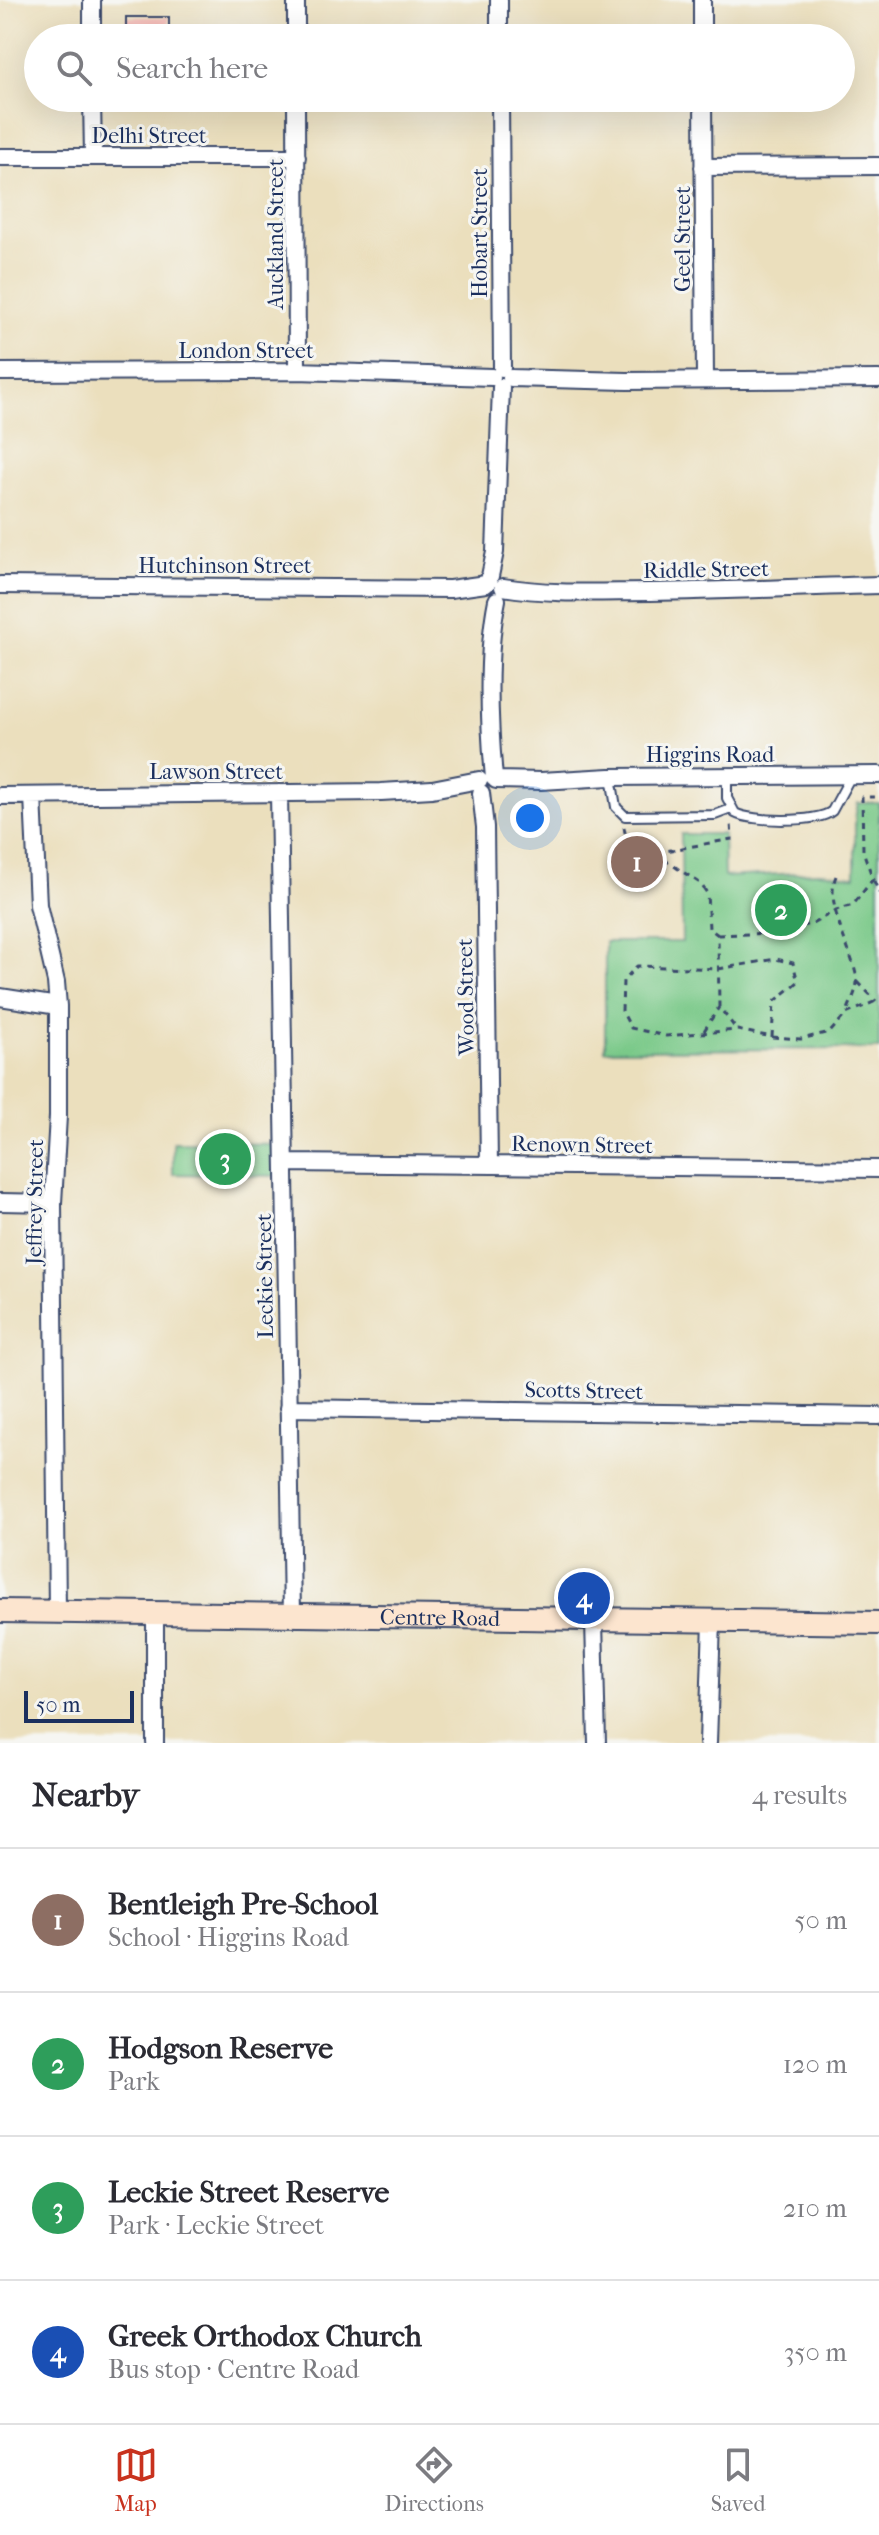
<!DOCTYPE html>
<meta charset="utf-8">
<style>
:root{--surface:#fff;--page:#f7f7f7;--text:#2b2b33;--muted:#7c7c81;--line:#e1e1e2;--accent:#c8321e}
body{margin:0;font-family:"IM FELL French Canon",serif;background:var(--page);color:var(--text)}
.scale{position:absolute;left:24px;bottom:20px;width:110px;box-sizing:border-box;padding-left:8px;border:4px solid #1b2f5e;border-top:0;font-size:22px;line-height:28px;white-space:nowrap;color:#1b2f5e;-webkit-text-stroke:6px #f6f6f2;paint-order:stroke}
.you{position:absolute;left:530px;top:818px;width:28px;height:28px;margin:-20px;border:6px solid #fff;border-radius:50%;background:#1a73e8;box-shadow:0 0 0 12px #1a73e833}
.badge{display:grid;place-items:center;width:52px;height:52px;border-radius:50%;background:var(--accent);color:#fff;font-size:26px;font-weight:700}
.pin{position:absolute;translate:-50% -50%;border:4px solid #fff;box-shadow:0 2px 8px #0006}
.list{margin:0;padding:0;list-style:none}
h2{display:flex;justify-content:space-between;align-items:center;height:104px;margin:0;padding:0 32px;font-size:34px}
h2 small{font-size:26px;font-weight:400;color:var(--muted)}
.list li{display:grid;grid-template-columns:52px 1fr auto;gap:24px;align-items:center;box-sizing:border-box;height:144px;padding:0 32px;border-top:2px solid var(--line)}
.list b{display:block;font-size:30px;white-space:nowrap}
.list p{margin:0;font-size:26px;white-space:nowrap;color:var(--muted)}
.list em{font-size:26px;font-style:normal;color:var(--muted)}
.icon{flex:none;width:44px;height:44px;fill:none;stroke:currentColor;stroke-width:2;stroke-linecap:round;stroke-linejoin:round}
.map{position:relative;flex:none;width:879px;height:1743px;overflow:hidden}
.search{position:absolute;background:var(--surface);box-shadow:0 8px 32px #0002;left:24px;right:24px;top:24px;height:88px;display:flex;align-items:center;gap:20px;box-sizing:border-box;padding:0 28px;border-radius:44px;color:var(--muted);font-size:30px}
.sheet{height:680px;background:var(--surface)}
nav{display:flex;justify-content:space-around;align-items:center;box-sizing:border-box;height:112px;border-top:2px solid var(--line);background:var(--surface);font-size:22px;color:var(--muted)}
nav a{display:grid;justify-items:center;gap:4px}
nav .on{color:var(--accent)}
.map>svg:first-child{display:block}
</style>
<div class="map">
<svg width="879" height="1743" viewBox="0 0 879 1743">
<rect width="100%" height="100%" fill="#f6f6f2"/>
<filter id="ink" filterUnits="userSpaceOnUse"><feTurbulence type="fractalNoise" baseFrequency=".0125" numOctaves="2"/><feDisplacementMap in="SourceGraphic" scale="16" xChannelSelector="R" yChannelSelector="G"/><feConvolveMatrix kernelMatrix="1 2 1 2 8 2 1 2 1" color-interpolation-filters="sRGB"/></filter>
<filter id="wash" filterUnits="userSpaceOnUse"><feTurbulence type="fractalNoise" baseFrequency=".006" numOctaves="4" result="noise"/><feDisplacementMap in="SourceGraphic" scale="32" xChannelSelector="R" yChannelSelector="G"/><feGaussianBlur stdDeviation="1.8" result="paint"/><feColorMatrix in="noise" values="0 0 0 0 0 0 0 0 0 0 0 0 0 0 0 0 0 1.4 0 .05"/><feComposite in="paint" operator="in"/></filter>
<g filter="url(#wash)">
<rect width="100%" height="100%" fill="#ebdfbd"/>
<path fill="#7ac989" stroke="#4a7c74" stroke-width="2" d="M858 803H879V1049L605 1050V942H682L681 834H723L724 877 817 872C831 872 842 876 855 876V818Z
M173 1142 277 1144V1176L173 1174Z"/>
<g id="blocks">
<path fill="#f4afaa" d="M126 17H169V38H129V30H126Z"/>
</g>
</g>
<g filter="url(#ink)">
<use href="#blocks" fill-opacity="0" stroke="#3a496c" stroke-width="2"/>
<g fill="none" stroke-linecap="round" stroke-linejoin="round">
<defs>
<path id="service" d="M727 775V798L735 813C751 822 818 823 832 811L851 776
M611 777 616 807 625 816 715 815 731 809"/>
<path id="minor" d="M92 0V38
M296 0V38
M499 0V38
M702 0V38
M92 98 93 156
M296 98 297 371
M500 98 502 368
M703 98 705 380
M0 157H297
M703 167 879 166
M0 372 297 371 492 377
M511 378 627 381 879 379
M489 581 495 552 501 387
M0 585 450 589 486 584
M503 587C552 595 601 592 650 592 727 591 803 587 879 585
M494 778C489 723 486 654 497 600
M496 780 541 781 610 777 879 775
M279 793 292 1615
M481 793 485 827 489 1165
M0 796 381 792 432 789 479 780
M33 796 38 905 56 982 58 1006V1116L53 1203 57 1612
M0 997 58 1006
M285 1163 879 1169
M0 1202 53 1203
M288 1408 879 1416
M155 1613V1743
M594 1620 597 1743
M708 1743 712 1621"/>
<g id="secondary">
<path id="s1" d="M0 1611 879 1623"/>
</g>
</defs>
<use href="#service" stroke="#3a496c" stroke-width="12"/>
<use href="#minor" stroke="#3a496c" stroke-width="20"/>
<use href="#secondary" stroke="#3a496c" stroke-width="26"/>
<path stroke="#3a496c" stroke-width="3" stroke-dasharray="6 6" stroke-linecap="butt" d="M624 827 626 838 647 842V845H624V849L652 847V850L632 853 633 857
M654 853 700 883 707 893 709 928 718 935 719 1007 737 1030
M633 857 732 839 731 823
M836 876C824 904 852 950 857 979 858 989 850 1004 846 1014
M874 881 879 893
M718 935 774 933 814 923 836 910 853 905 873 879 863 851 862 797H879
M858 982 876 1001
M704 1031 719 1007
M772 1037 774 1002 798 982 793 963 776 959 718 969 637 966 623 981 622 1011 631 1028 666 1036 737 1030 772 1037 801 1039 830 1032 846 1014 876 1001 879 1003"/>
<use href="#service" stroke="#fff" stroke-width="8"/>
<use href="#minor" stroke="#fff" stroke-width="16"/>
<use href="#secondary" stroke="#fce5cf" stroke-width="22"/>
</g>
</g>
<g text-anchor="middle" stroke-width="6" stroke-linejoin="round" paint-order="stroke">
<g font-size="22" fill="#1b2f5e" stroke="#f6f6f2">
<text x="149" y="143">Delhi Street</text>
<text transform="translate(479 233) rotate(-90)" y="8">Hobart Street</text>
<text transform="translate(275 234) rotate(-90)" y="8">Auckland Street</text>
<text transform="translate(682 239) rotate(-90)" y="8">Geel Street</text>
<text x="246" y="358">London Street</text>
<text x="225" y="573">Hutchinson Street</text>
<text transform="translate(706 569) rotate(-1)" y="8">Riddle Street</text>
<text x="710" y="762">Higgins Road</text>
<text x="216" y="779">Lawson Street</text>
<text transform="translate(465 997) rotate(-91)" y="8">Wood Street</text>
<text transform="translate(582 1144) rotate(1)" y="8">Renown Street</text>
<text transform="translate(34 1202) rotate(-89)" y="8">Jeffrey Street</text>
<text transform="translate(264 1276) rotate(-91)" y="8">Leckie Street</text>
<text transform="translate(584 1390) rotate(1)" y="8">Scotts Street</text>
<text dy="8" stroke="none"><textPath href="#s1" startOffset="440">Centre Road</textPath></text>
</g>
</g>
</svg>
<div class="scale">50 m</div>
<div class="you"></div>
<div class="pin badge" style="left:637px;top:862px;background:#8d6e63">1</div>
<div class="pin badge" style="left:781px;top:910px;background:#2e9e5b">2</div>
<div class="pin badge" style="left:225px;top:1159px;background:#2e9e5b">3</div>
<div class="pin badge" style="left:584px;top:1598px;background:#1a4fb4">4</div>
<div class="search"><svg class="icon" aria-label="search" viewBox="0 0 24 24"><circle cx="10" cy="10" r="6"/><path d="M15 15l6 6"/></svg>Search here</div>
</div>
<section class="sheet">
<h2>Nearby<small>4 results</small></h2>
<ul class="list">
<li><span class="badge" style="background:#8d6e63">1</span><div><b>Bentleigh Pre-School</b><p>School · Higgins Road</p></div><em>50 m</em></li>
<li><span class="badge" style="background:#2e9e5b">2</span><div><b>Hodgson Reserve</b><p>Park</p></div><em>120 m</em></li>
<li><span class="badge" style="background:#2e9e5b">3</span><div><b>Leckie Street Reserve</b><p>Park · Leckie Street</p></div><em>210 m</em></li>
<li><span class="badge" style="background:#1a4fb4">4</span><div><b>Greek Orthodox Church</b><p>Bus stop · Centre Road</p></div><em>350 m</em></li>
</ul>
</section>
<nav>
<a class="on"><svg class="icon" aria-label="map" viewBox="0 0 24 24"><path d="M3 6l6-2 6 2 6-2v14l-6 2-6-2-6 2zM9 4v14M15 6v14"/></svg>Map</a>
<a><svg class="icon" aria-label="directions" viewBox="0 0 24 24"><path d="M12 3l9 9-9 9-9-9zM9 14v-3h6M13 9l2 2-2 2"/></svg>Directions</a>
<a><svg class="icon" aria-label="saved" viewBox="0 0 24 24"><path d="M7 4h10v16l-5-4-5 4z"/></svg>Saved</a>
</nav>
